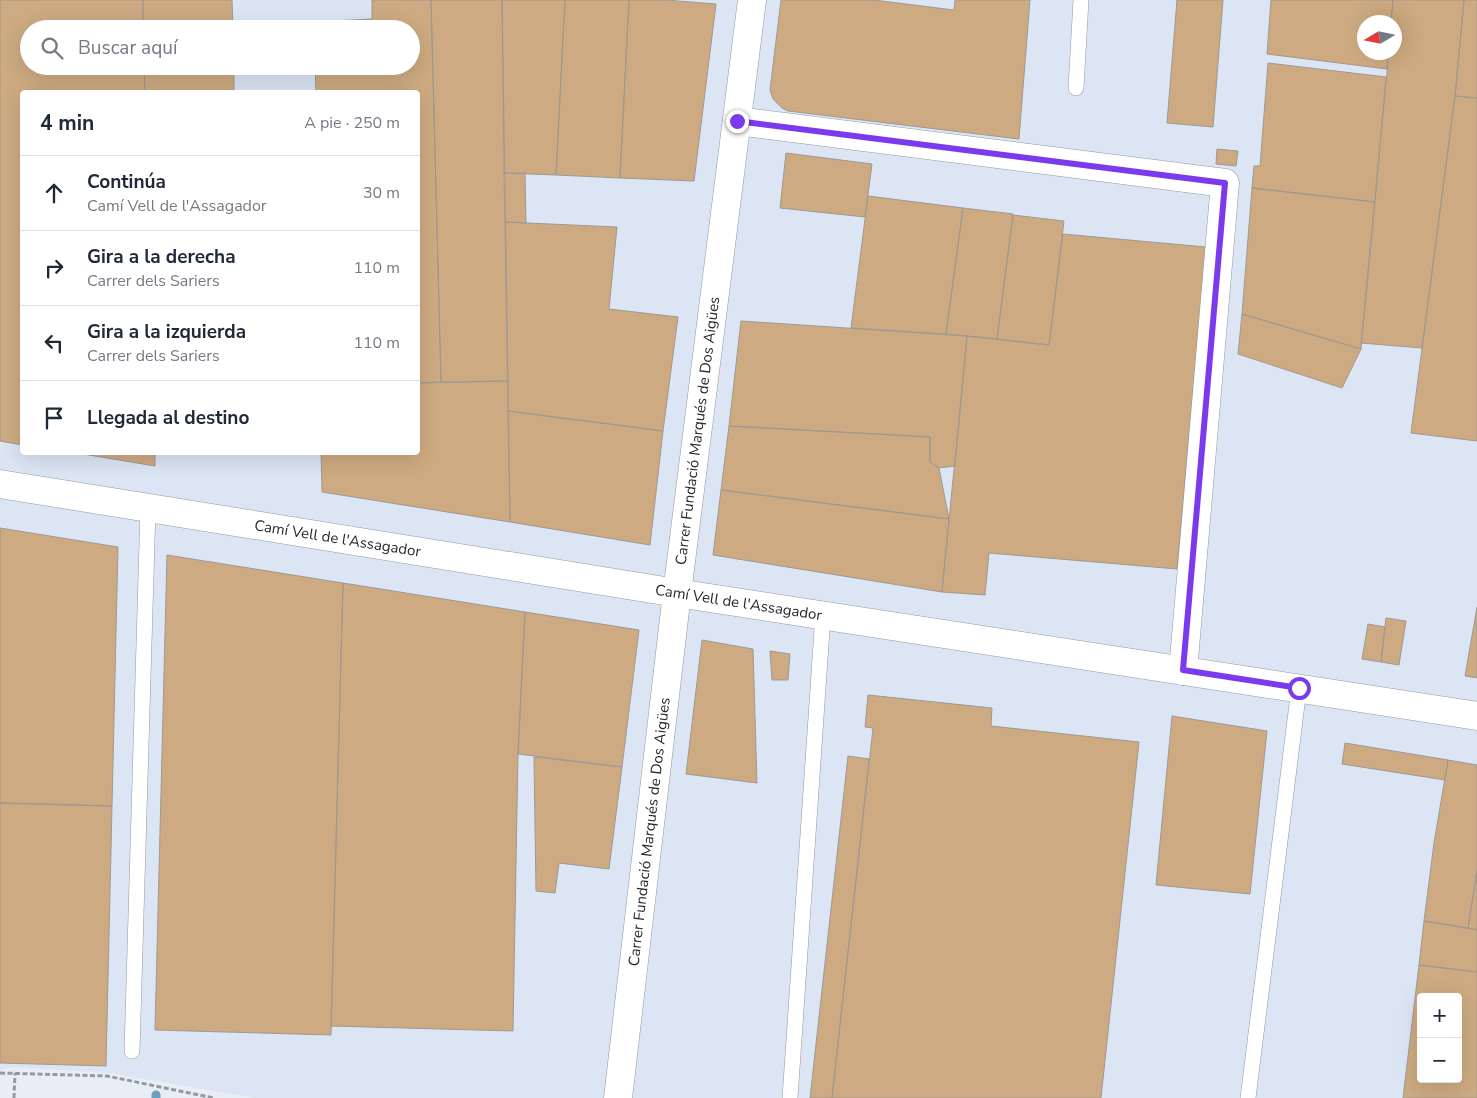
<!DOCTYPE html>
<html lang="es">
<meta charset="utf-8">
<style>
:root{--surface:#fff;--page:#f6f6f7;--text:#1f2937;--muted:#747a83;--line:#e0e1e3}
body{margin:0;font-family:"Nunito Sans",sans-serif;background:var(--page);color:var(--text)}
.controls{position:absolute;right:15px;bottom:15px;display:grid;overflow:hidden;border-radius:5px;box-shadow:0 5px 20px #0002}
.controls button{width:45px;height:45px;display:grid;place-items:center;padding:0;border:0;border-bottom:1px solid var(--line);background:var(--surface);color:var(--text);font:25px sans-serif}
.compass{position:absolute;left:1357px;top:15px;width:45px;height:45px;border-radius:50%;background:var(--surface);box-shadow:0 5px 20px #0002;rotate:260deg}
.stop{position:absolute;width:15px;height:15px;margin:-11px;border:4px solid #7c3aed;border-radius:50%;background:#fff}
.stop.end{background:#7c3aed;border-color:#fff;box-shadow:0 1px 5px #0008}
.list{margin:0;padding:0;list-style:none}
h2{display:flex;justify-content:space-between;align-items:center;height:65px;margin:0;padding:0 20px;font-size:21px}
h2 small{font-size:16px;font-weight:400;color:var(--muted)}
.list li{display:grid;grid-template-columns:32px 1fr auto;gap:15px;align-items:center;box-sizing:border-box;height:75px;padding:0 20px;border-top:1px solid var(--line)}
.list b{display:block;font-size:19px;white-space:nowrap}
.list p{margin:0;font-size:16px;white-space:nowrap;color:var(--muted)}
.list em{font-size:16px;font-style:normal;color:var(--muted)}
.icon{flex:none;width:28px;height:28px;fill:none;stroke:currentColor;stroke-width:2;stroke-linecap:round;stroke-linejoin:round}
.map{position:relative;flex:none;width:1477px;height:1098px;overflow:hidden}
.search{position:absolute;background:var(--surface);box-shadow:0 5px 20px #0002;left:20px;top:20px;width:400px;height:55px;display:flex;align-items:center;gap:12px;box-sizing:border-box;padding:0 18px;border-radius:28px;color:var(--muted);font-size:19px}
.panel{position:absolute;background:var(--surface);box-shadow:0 5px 20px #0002;left:20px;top:90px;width:400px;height:365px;border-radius:5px}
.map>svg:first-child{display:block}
</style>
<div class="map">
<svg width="1477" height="1098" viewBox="0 0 1477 1098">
<rect width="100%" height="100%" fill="#e8eef6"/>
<path fill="#dbe5f4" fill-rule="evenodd" d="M0 0H1477V1098H255L110 1073 11 1067 0 1071ZM1364 22H1394V52H1364ZM29 29H411V66H29ZM22 92H418V452H22ZM1421 997H1458V1079H1421Z"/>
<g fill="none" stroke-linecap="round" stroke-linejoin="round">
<path stroke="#6d9fbc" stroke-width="9" d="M156 1095V1098"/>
</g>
<path fill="#cdaa81" stroke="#9f9992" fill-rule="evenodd" d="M0 0H143V29H29V66H144L145 92H22V445L0 441Z
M143 0H232L233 29H143Z
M372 0H431L441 382 418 383V92H316L315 66H411V29H314V22L372 19Z
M431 0H502L508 381 441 382Z
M502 0H565L556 175 504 173Z
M565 0H629L620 178 556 175Z
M629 0H666L716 4 694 181 620 178Z
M781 0H874L954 10 955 0H1030L1019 139 788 111 782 108 773 99 770 90Z
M1177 0H1223L1213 127 1167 123Z
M1271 0H1393L1391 22H1364V52H1389L1387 69 1267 54Z
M1393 0H1464L1455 96 1422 348 1361 343 1389 52H1394V22H1391Z
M1464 0H1477V98L1455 96Z
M1268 63 1386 77 1375 202 1252 188 1254 166H1260Z
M144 66H234V92H145Z
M1455 96 1477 98V441L1411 433Z
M1217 149 1238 151 1236 166 1216 164Z
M786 153 872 164 865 217 780 208Z
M504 173H525L526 223 505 222Z
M1252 188 1375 202 1361 349 1242 314Z
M868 196 963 208 946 334 851 328Z
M963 208 1013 214 997 339 946 334Z
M1013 215 1064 221 1049 345 997 339Z
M505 222 617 227 609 309 678 317 663 431 508 411Z
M1063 234 1206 247 1177 569 989 553 985 595 942 592 967 336 1049 345Z
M1242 314 1361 349 1342 388 1238 354Z
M741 321 967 336 955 466 939 468 930 462V437L729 426Z
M508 381 510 522 322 492 321 452H418V383Z
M508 411 663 431 650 545 510 522Z
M729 426 930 437V462L939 468 949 519 721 490Z
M71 452H155V466Z
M721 490 949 519 942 592 713 555Z
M0 528 118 547 112 806 0 803Z
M167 555 343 583 331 1035 155 1030Z
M343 583 525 612 518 754 513 1031 331 1026Z
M1477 607V678L1465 676Z
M525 612 639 630 622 767 518 754Z
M1386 618 1406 621 1399 665 1381 662Z
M1368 624 1385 627 1381 662 1362 659Z
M702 640 753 649 757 783 686 774Z
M770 651 790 654 788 680H772Z
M868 695 992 708 991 726 1139 742 1101 1098H832L873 728 865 727Z
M1172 716 1267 731 1250 894 1156 885Z
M1345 743 1448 760 1445 780 1342 764Z
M848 756 869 759 832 1098H810Z
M534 757 622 767 609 869 559 863 555 893 536 891Z
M1448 760 1477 765V871L1468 928 1424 921 1434 843Z
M0 803 112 806 106 1066 0 1063Z
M1477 871V930L1468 928Z
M1424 921 1477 930V972L1419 965Z
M1419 965 1477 972V1098H1403ZM1421 997H1458V1079H1421Z"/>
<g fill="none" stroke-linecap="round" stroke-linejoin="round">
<defs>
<path id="lane" d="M1076 88 1081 0
M132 1051 148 508
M790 1098 823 615
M1248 1098 1299 688"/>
<g id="street">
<path d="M737 121 1225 183 1183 671"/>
<path id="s1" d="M0 484 677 593 1477 716"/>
<path id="s2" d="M618 1098 677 593 752 0"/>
</g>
</defs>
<use href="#lane" stroke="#9499a1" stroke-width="16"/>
<use href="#street" stroke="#9499a1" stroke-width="29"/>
<path stroke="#969aa0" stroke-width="3" stroke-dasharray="5 2.5" stroke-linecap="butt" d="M0 1073 107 1076 214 1098
M14 1098 15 1073"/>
<use href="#lane" stroke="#fff" stroke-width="15"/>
<use href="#street" stroke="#fff" stroke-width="28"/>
</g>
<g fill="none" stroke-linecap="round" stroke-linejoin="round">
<path stroke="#7c3aed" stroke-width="6" d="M737 121 1225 183 1183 670 1299 688"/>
</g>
<g text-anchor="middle" stroke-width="5" stroke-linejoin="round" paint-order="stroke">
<g font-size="15" fill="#27292c" stroke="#e8eef6">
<text dy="5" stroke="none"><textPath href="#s2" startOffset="672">Carrer Fundació Marqués de Dos Aigües</textPath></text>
<text dy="5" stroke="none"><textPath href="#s1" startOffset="342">Camí Vell de l'Assagador</textPath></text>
<text dy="5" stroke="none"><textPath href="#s1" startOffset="748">Camí Vell de l'Assagador</textPath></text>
<text dy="5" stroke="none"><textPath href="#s2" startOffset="268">Carrer Fundació Marqués de Dos Aigües</textPath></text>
</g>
</g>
</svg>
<div class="controls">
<button>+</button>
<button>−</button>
</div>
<svg class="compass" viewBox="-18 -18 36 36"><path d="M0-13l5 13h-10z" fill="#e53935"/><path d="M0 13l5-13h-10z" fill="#747a83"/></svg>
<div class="stop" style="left:1299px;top:688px"></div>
<div class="stop end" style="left:737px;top:121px"></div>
<div class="search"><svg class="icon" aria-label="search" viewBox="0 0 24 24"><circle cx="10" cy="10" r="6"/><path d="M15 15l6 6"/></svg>Buscar aquí</div>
<section class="panel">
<h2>4 min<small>A pie · 250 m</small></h2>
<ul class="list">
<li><svg class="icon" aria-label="ahead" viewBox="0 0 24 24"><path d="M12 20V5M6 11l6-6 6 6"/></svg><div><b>Continúa</b><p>Camí Vell de l'Assagador</p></div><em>30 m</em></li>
<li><svg class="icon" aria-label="right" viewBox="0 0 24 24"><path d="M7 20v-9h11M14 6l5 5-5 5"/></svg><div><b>Gira a la derecha</b><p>Carrer dels Sariers</p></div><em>110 m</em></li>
<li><svg class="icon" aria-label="left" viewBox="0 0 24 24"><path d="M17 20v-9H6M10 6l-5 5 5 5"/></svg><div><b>Gira a la izquierda</b><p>Carrer dels Sariers</p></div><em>110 m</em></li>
<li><svg class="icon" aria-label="arrive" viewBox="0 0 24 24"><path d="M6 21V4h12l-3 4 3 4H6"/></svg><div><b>Llegada al destino</b></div></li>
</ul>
</section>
</div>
